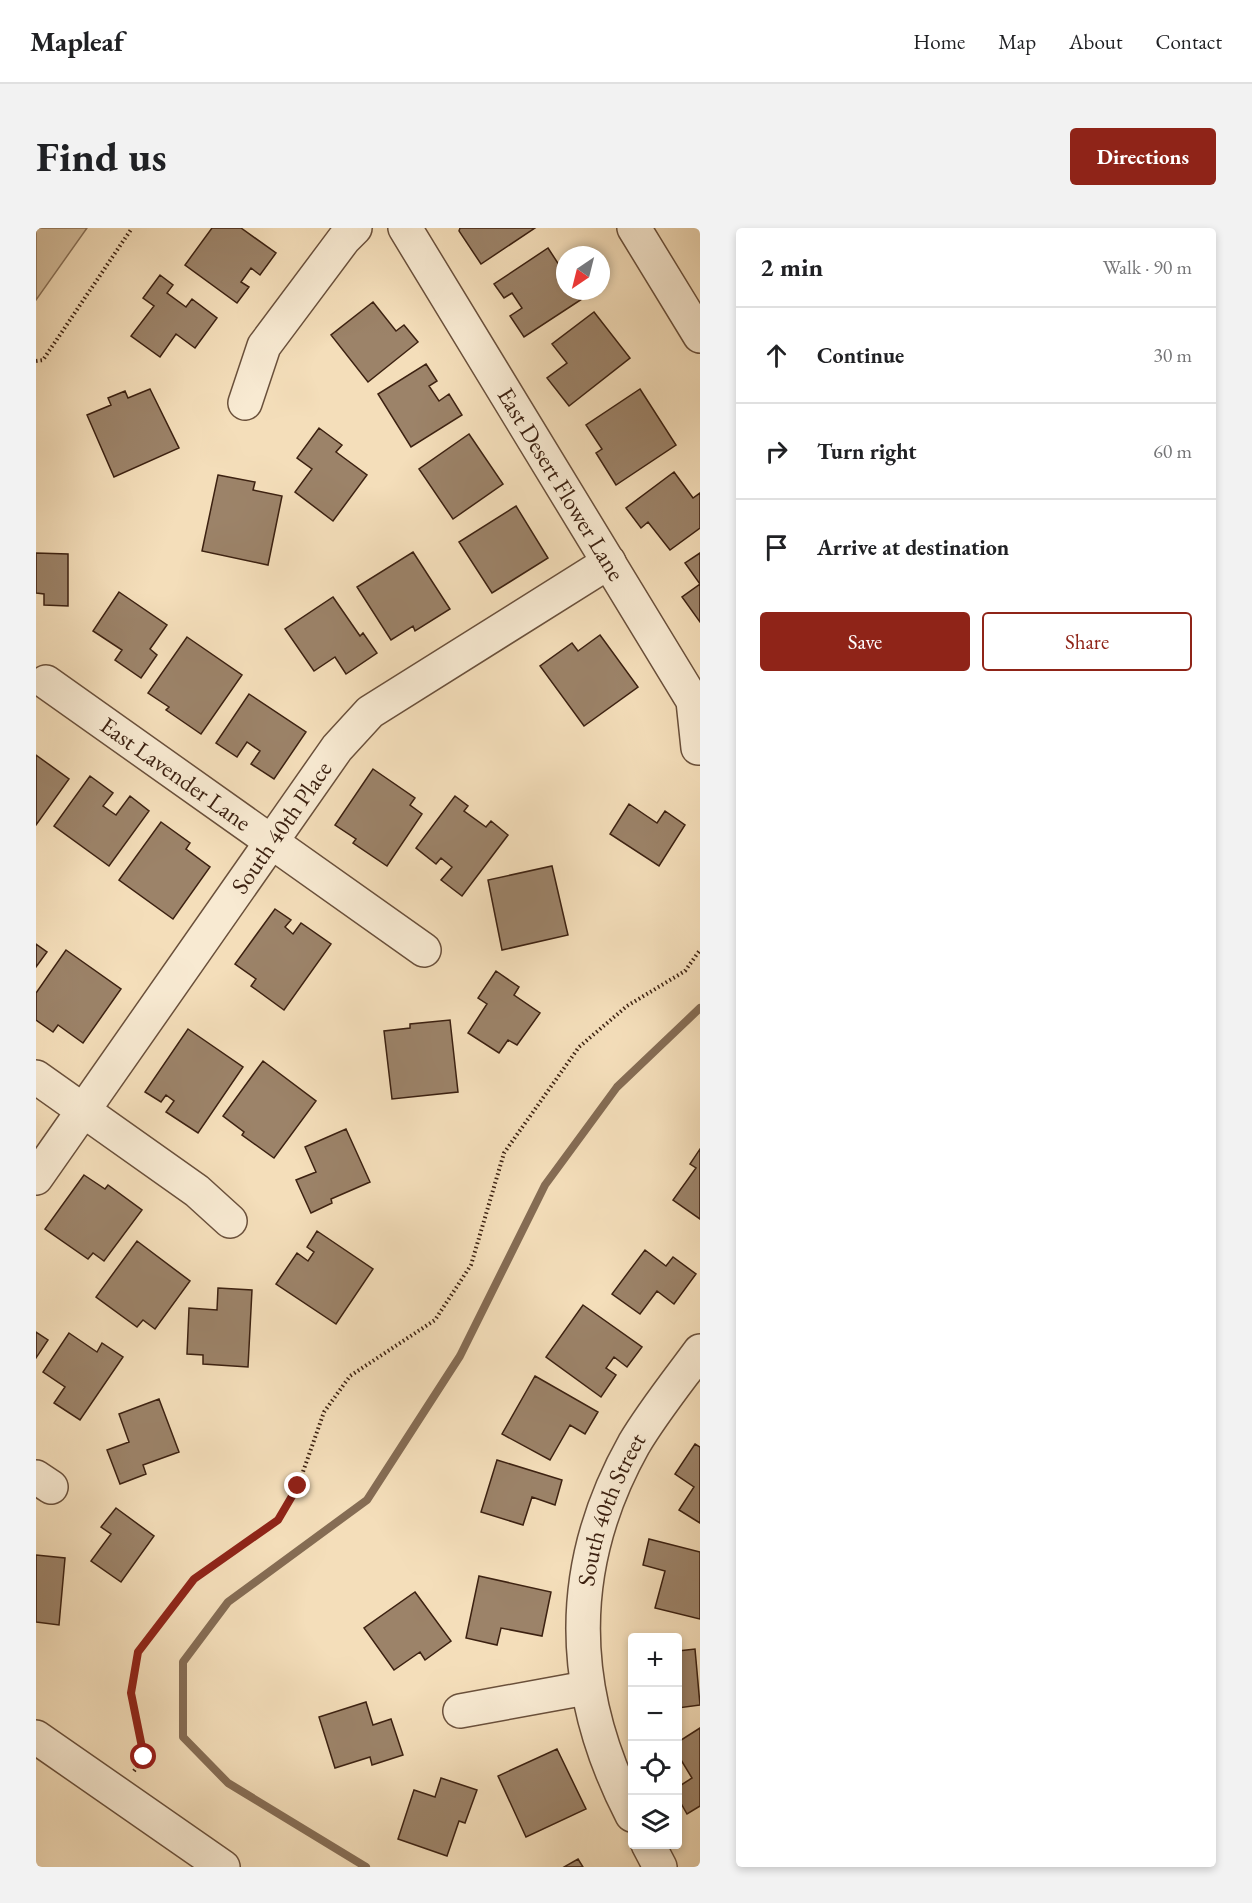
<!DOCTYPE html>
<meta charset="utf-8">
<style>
:root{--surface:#fff;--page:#f2f2f2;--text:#202124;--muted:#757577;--line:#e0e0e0;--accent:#8f2418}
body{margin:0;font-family:"EB Garamond",serif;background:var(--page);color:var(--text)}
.controls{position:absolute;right:18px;bottom:18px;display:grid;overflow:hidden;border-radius:6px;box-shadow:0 3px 9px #0003}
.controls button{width:54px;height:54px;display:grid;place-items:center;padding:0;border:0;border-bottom:2px solid var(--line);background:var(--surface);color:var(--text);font:30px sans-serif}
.compass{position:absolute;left:520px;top:18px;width:54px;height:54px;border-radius:50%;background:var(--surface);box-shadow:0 3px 9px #0003;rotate:215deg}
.stop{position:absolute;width:18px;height:18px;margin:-14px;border:4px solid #8f2418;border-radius:50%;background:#fff}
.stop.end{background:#8f2418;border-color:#fff;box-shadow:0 2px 6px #0008}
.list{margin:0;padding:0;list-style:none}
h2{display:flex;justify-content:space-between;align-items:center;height:78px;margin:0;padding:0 24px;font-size:26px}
h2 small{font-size:20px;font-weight:400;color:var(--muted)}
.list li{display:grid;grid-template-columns:39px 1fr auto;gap:18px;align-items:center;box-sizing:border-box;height:96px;padding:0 24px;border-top:2px solid var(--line)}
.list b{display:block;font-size:22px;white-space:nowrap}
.list em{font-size:20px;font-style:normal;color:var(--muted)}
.actions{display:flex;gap:12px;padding:18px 24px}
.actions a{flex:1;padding:14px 0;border:2px solid var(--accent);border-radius:6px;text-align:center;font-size:21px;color:var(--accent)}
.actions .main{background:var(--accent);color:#fff}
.icon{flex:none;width:33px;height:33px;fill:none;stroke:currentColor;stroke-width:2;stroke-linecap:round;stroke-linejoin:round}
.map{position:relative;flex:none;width:664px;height:1639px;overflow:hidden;border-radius:6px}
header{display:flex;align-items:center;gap:36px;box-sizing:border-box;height:84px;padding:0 30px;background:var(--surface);border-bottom:2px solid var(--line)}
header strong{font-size:28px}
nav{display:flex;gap:33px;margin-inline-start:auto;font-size:21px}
.intro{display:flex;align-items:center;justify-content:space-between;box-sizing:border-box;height:144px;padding:0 36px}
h1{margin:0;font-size:42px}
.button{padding:15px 27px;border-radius:6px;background:var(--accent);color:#fff;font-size:21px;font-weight:700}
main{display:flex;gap:36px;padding:0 36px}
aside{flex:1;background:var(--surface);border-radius:6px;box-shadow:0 3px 9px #0003}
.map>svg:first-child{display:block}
</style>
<header>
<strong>Mapleaf</strong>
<nav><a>Home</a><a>Map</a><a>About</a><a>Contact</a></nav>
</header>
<div class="intro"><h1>Find us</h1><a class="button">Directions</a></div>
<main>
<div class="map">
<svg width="664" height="1639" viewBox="0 0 664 1639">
<rect width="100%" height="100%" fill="#f4deba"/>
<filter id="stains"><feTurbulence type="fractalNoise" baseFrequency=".00333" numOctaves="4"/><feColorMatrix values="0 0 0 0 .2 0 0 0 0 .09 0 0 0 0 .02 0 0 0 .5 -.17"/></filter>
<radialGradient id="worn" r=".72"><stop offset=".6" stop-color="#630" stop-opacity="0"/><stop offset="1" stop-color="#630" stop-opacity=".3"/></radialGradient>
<path fill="#d5be9d" stroke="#887057" stroke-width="1.5" d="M0 0H51L0 72Z"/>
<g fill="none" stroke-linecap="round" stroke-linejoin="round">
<path stroke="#856c54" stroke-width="8" d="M330 1639 192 1555 147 1509V1434L192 1374 331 1272 424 1128 509 957 581 859 664 780"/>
</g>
<path fill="#9c8369" stroke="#3c2111" stroke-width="1.5" d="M176 0H205L240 25 224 47 215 40 205 54 213 59 201 75 149 37Z
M424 0H499L445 36 423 3Z
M512 20 529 46V63H540L546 71 488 109 474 88 486 80 476 65 468 70 458 56Z
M124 47 137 57 131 65 150 79 156 71 181 90 159 120 140 106 124 129 95 108 118 78 107 70Z
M337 74 360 103 368 97 382 114 332 154 295 107Z
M558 84 594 130 533 178 511 150 531 135 516 116Z
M390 136 401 153 393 158 403 173 413 166 426 187 375 219 342 166Z
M114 161 143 220 78 249 51 187 75 177 72 170 89 163 92 170Z
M604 161 640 217 580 257 560 225 566 221 550 197Z
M283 200 306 217 300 224 331 247 297 293 259 264 276 241 261 230Z
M433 206 467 256 417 291 383 241Z
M638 244 657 270 664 265V300L634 322 612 294 605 300 590 280Z
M182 247 219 254 217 262 246 268 232 337 166 323Z
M480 278 512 330 456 365 423 314Z
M377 324 414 381 379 403 377 398 355 412 321 359Z
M0 325 32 326V378L8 377V366L0 365Z
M664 325V394L646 369 664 356 649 335Z
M83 364 131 397 114 421 121 427 105 450 79 432 86 422 57 403Z
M297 369 324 408 327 405 341 425 310 446 299 429 278 443 249 401Z
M564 407 602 459 548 498 504 438 536 415 542 423Z
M151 409 206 447 165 506 130 482 133 479 112 465Z
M213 466 270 504 238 551 215 536 224 523 211 514 201 529 180 515Z
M0 527 33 551 0 597Z
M337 541 379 570 374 577 386 586 351 638 317 615 320 611 299 597Z
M54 548 77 565 67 578 80 587 94 568 113 583 73 638 18 598Z
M419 568 432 578 428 583 450 599 455 593 472 607 426 668 405 652 416 639 405 630 400 636 380 620Z
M593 576 621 595 629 583 649 597 623 638 574 606Z
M125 594 154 615 150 621 174 639 137 691 83 652Z
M516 638 532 707 466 722 452 652Z
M239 681 255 692 249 699 257 706 265 695 295 716 248 782 215 758 220 751 199 736Z
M0 716 11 724 0 739Z
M30 722 85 761 47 815 22 797 17 804 0 792V765Z
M460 743 483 759 478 767 504 785 481 817 472 812 463 825 432 805 451 776 442 770Z
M414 792 422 864 356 871 348 803 374 800V796Z
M152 801 207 839 162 905 130 884 138 873 130 867 125 874 109 864Z
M227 833 280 873 238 930 206 907 208 904 187 888Z
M310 901 334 954 295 971 296 975 275 985 260 952 280 944 269 919Z
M664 921V991L637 972 660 940 654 936Z
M48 947 69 961 72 957 106 982 68 1033 57 1025 52 1031 9 1001Z
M281 1003 337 1041 300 1096 240 1056 261 1025 272 1033 278 1024 271 1019Z
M101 1013 154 1053 119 1101 107 1092 101 1099 60 1069Z
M609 1022 630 1038 637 1029 660 1046 638 1076 621 1063 604 1086 576 1066Z
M182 1060 216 1062 212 1139 167 1136V1127L151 1126 153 1080 181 1082Z
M547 1077 606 1119 591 1139 578 1129 570 1140 580 1147 565 1169 510 1129Z
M0 1104 12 1112 0 1130Z
M33 1105 61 1124 66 1115 87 1129 44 1192 18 1175 29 1159 7 1144Z
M499 1148 562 1184 549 1206 534 1197 514 1232 466 1206Z
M123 1171 143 1224 107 1237 110 1246 84 1256 71 1222 93 1214 83 1186Z
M659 1216 664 1219V1295L643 1282 658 1259 639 1246Z
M461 1232 526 1252 519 1277 496 1269 487 1297 445 1284Z
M80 1280 118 1308 85 1354 55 1333 75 1306 65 1299Z
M613 1311 664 1324V1391L619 1380 629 1343 607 1337Z
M0 1327 29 1330 23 1397 0 1394Z
M443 1348 515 1364 506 1408 465 1400 461 1417 430 1410Z
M379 1364 415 1413 389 1432 384 1424 358 1442 328 1400Z
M659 1421 664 1477 642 1480V1423Z
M330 1474 337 1497 355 1491 367 1527 336 1537 334 1529 299 1540 283 1489Z
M664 1500V1578L651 1586 642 1570V1559L656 1550 642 1527V1514Z
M521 1521 550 1581 490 1609 462 1548Z
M405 1550 441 1562 429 1595 423 1593 411 1628 362 1611 378 1562 399 1569Z
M542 1631 547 1639H528Z"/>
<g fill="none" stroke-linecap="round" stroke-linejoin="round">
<defs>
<g id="minor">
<path id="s1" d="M369 0 657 473 662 520"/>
<path d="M598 0 664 108"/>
<path d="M209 175 228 118 308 11 319 0"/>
<path id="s2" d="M10 454 388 722"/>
<path d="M0 849 161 963 194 993"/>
<path id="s3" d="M0 950 301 520 334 484 573 334"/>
<path d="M0 1249 15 1259"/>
<path d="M424 1483 550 1460"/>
<path d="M0 1509 187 1639"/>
<path id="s4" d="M596 1587C532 1463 529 1339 598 1216 617 1184 642 1153 664 1123"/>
<path d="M612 1616 624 1639"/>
</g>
</defs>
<use href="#minor" stroke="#6a503b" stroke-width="36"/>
<path stroke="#3c2111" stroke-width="4" stroke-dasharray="1.5 3" stroke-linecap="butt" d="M0 133 7 132 96 0
M98 1543 108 1529 95 1465 102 1424 158 1351 242 1292 262 1258 288 1184 314 1148 399 1092 435 1037 468 925 543 819 591 778 649 743 664 722"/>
<use href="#minor" stroke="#f8ead2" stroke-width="33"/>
</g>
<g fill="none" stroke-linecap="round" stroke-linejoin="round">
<path stroke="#8f2418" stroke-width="8" d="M108 1529 95 1465 102 1424 158 1351 242 1292 262 1258"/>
</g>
<g text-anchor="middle" stroke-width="5" stroke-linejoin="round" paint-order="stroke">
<g font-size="24" fill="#3c2111" stroke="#f8ead2">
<text dy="8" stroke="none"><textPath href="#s1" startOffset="300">East Desert Flower Lane</textPath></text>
<text dy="8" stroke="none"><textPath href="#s2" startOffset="159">East Lavender Lane</textPath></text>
<text dy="8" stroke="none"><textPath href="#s3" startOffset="428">South 40th Place</textPath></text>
<text dy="8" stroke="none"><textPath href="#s4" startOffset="318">South 40th Street</textPath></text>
</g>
</g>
<rect width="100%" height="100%" filter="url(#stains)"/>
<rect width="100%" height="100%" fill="url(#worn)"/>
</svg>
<div class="controls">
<button>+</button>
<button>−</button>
<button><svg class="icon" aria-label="locate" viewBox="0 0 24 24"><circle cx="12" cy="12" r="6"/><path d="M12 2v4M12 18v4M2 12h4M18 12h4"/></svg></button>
<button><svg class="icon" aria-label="layers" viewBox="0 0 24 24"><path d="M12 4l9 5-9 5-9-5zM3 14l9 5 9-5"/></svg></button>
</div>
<svg class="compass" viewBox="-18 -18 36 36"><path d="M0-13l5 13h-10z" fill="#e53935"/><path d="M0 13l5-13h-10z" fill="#757577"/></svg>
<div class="stop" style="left:108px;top:1529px"></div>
<div class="stop end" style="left:262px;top:1258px"></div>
</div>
<aside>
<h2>2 min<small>Walk · 90 m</small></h2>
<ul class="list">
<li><svg class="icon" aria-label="ahead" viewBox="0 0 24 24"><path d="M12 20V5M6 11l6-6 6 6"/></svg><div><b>Continue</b></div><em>30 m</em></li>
<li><svg class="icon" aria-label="right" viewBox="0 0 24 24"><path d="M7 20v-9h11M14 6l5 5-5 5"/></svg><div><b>Turn right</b></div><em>60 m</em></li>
<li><svg class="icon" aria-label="arrive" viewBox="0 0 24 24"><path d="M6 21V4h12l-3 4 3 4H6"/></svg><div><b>Arrive at destination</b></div></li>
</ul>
<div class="actions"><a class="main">Save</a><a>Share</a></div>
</aside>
</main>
